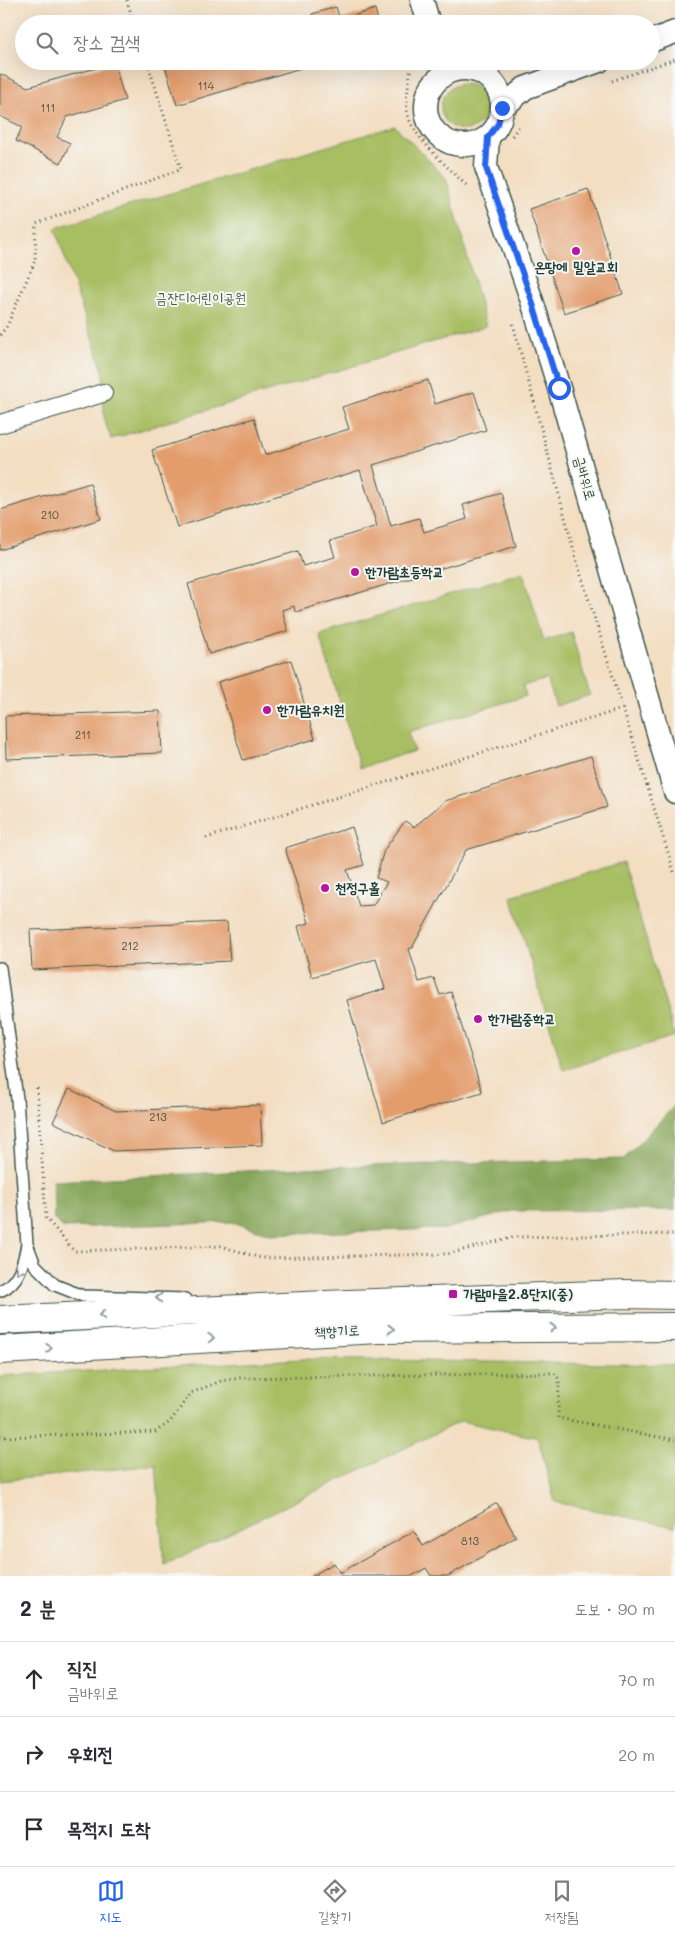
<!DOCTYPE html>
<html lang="ko">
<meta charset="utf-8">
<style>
:root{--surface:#fff;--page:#f7f7f7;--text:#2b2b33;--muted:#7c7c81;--line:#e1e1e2;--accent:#2563eb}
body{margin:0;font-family:Mali,"Poor Story",sans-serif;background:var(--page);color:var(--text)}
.stop{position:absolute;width:15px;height:15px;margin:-11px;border:4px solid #2563eb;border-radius:50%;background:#fff}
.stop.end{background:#2563eb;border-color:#fff;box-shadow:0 1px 5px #0008}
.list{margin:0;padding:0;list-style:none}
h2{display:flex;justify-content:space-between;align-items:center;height:65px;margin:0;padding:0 20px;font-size:21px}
h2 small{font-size:16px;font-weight:400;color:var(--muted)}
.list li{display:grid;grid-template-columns:32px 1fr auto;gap:15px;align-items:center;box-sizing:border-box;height:75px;padding:0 20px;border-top:1px solid var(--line)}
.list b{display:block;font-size:19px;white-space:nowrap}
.list p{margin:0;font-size:16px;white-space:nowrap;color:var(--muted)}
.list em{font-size:16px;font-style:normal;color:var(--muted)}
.icon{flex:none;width:28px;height:28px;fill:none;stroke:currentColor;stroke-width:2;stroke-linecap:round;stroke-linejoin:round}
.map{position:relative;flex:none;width:675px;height:1576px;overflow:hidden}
.search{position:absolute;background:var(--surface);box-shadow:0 5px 20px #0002;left:15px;right:15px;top:15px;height:55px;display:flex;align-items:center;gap:12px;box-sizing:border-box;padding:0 18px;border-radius:28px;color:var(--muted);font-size:19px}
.sheet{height:290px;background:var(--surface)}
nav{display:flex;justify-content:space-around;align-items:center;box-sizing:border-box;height:70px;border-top:1px solid var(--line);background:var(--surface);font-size:14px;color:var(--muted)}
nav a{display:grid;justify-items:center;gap:2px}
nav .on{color:var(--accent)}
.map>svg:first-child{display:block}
</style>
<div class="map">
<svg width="675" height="1576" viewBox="0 0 675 1576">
<rect width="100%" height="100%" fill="#f6f6f2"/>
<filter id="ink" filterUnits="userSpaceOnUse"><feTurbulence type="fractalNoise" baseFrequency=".02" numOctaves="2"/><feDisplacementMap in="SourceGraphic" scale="10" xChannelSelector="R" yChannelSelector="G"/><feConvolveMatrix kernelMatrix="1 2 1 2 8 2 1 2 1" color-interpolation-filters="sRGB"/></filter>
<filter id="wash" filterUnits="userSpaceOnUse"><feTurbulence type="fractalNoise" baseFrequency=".0096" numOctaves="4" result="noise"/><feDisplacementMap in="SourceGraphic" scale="20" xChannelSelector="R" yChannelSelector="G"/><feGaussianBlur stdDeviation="1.12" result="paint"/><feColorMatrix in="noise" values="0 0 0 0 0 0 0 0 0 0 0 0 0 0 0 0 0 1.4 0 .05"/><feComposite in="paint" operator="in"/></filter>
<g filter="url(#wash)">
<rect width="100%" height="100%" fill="#f3dec2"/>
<path fill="#a8be63" stroke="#647e4c" d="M441 107a23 23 0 1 1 46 0a23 23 0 1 1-46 0Z
M395 126 446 178 486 326 111 439 104 418 103 371 55 228Z
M523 572 544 641 571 632 590 695 556 706 547 679 523 686 526 696 408 732 414 751 360 768 319 634Z
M623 862 675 1036 563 1070 511 896Z
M302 1359 675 1365V1527L555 1502 538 1438 461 1421 164 1565 156 1465 0 1481V1376Z"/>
<path fill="#86a559" stroke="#527146" d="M675 1105V1210L512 1211 445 1229 270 1234 232 1222 63 1228 54 1218 53 1181 323 1167 624 1159Z"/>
<g id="blocks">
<path fill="#e39d6d" d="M336 7 340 20 375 9 379 24H308L314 21 312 14Z
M182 61H321V62L177 105 165 66Z
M114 63 125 100 67 117 57 137 70 143 61 163 16 141 22 127 0 116V74L28 87Z
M588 189 623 294 564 313 529 209Z
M428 380 435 404 474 392 486 430 373 465 391 526 419 518 424 532 467 519 463 505 501 493 516 546 295 612 294 606 282 610 288 631 209 654 188 584 298 551 303 566 335 557 330 541 377 526 360 470 177 527 152 450 254 418 265 455 349 429 342 407Z
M90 483 101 519 0 550V510Z
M291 660 315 739 243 760 218 682Z
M160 711 162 753 6 759 5 716Z
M591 756 607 807 466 850 413 946 414 947 409 949 419 982 434 978 440 995 451 992 482 1092 383 1122 347 1000 385 989 376 959 312 977 298 926 309 923 285 848 352 827 364 865 347 870 359 906 373 905 387 882 376 878 384 850 405 821 414 827 445 801Z
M227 922 230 961 32 970 30 930Z
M69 1089 116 1111 260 1105 262 1145 114 1151 53 1122Z
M497 1503 516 1537 448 1576H431L426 1568 412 1576H312L334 1563 340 1573 414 1531 423 1546Z"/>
</g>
</g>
<g filter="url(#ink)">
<use href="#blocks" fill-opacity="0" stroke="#3f5549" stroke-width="1"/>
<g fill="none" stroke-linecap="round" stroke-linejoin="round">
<defs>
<path id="service" d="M0 968 17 1099 27 1244C24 1262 19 1283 0 1291
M27 1244 35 1265 55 1285 83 1296 185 1299"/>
<path id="pedestrian" d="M0 424 103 393"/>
<path id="minor" d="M422 0 429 24
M651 41 675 32
M426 107a38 38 0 1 1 76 0a38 38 0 1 1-76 0Z
M502 108 525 88 599 61
M488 137 486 167 532 301 559 388 675 792"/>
<path id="secondary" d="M0 1320 348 1304 625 1294 675 1295
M0 1350 379 1329 675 1327"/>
</defs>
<use href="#service" stroke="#3f5549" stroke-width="14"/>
<use href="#pedestrian" stroke="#3f5549" stroke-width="20"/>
<use href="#minor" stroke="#3f5549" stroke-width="25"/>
<use href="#secondary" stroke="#3f5549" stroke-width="30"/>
<path stroke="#3f5549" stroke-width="3" stroke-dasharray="1 4" stroke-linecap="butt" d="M127 0 134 24
M411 61C411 78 404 98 408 115 412 136 451 170 467 186
M612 81 675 59
M512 136 520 125
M513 324 577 562 675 875
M0 335 7 326 35 261 36 224 181 169 147 61
M206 838 622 709
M37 1088 46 1218 74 1251 221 1246 261 1258 447 1254 515 1237 675 1234
M0 1208V1221
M0 1437 155 1432 170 1422 191 1393 221 1381 240 1378 554 1373 559 1379 558 1418 675 1440"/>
<use href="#service" stroke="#fff" stroke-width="11"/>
<use href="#pedestrian" stroke="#fff" stroke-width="18"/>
<use href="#minor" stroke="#fff" stroke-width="22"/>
<use href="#secondary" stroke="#fff" stroke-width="28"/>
</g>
<defs><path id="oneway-chevron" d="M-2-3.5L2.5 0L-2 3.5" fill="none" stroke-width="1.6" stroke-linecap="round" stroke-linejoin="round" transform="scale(1.25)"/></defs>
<g stroke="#8f9e9a">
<use href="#oneway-chevron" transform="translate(19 1271) rotate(123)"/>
<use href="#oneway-chevron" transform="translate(159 1298) rotate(-178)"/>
<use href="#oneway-chevron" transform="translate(102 1315) rotate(177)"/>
<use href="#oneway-chevron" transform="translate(553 1328)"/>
<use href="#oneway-chevron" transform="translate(391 1329)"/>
<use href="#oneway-chevron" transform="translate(211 1338) rotate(-3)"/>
<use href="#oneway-chevron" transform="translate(49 1348) rotate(-3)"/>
</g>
</g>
<g fill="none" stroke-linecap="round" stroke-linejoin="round" filter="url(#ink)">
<path stroke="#2563eb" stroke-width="6" d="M502 108 498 124 488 137 486 168 532 301 559 388"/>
</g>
<g fill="#b5179e" stroke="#f6f6f2" stroke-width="2">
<circle cx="576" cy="251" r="5"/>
<circle cx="355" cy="572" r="5"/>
<circle cx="267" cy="710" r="5"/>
<circle cx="325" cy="888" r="5"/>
<circle cx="478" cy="1019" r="5"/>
<rect x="448" y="1289" width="10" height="10" rx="2.5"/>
</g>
<g text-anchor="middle" stroke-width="4" stroke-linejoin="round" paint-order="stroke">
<g font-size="11" fill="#505542">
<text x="206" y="90">114</text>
<text x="48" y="112">111</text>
<text x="50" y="519">210</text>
<text x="83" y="739">211</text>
<text x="130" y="950">212</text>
<text x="158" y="1121">213</text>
<text x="470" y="1545">813</text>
</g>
<g font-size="14" font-weight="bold" fill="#1f3d34" stroke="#f6f6f2" text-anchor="start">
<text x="576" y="272" text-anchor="middle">온땅에 밀알교회</text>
<text x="365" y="577">한가람초등학교</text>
<text x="277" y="715">한가람유치원</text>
<text x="335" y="893">천정구홀</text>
<text x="488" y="1024">한가람중학교</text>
<text x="463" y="1299">가람마을2.8단지(중)</text>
</g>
<g font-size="14" fill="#415d40" stroke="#f6f6f2">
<text x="201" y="303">금잔디어린이공원</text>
</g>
<g font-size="14" fill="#1f3d34" stroke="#f6f6f2">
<text transform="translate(585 478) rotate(74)" y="5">금바위로</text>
<text transform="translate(337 1331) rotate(-3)" y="5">책향기로</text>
</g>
</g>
</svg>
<div class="stop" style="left:559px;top:388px"></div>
<div class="stop end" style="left:502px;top:108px"></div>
<div class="search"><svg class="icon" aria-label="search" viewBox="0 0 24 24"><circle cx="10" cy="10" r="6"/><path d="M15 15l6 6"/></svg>장소 검색</div>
</div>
<section class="sheet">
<h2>2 분<small>도보 · 90 m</small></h2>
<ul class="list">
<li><svg class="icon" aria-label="ahead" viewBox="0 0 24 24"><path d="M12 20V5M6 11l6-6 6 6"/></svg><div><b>직진</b><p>금바위로</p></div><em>70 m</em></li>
<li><svg class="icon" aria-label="right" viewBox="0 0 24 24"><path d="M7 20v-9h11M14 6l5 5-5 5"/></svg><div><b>우회전</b></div><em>20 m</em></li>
<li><svg class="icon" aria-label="arrive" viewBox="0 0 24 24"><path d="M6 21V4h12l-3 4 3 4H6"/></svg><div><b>목적지 도착</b></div></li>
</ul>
</section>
<nav>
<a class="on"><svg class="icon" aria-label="map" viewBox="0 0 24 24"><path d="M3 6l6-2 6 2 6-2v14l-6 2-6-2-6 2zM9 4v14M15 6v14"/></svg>지도</a>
<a><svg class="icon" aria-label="directions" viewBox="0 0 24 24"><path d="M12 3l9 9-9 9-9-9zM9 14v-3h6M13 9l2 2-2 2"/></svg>길찾기</a>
<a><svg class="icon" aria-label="saved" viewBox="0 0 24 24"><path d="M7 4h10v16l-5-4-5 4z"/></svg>저장됨</a>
</nav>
